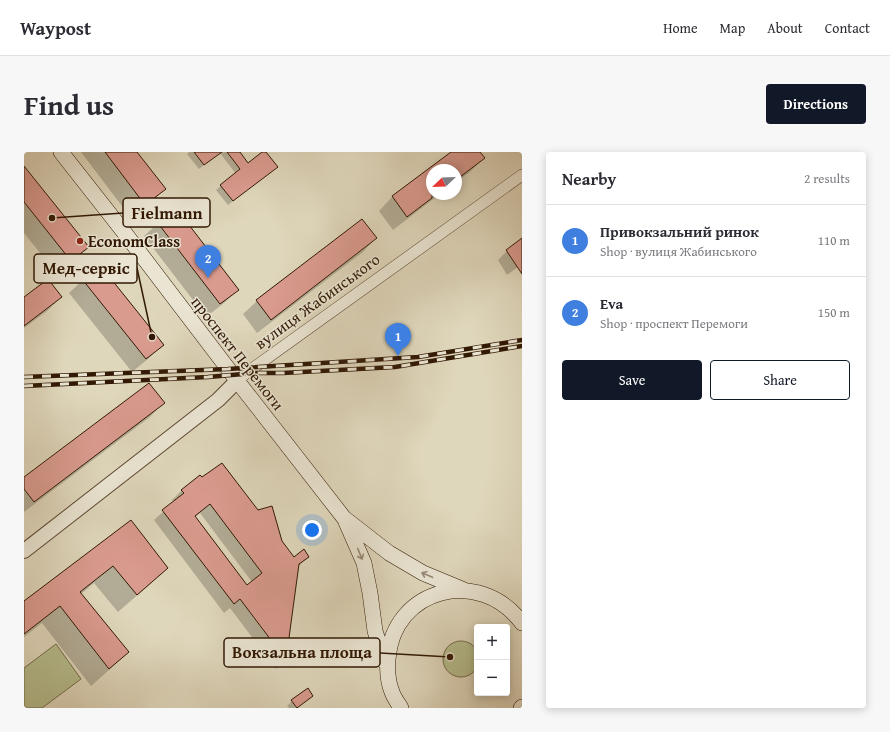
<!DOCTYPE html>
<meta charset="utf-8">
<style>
:root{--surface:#fff;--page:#f7f7f7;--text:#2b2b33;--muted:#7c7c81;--line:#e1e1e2;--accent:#111827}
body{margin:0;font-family:"Gentium Book Plus",serif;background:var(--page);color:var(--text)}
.controls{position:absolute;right:12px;bottom:12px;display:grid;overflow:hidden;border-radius:4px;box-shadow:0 2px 10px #0003}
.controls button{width:36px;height:36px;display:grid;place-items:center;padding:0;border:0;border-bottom:1px solid var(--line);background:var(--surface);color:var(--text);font:20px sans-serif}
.compass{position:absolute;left:402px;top:12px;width:36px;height:36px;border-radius:50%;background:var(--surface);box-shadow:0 2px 10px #0003;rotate:247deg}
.you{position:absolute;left:288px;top:378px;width:14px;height:14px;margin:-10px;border:3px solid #fff;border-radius:50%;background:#1a73e8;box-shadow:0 0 0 6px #1a73e833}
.badge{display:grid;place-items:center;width:26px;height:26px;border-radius:50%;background:var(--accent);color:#fff;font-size:13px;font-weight:700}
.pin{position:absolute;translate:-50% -33px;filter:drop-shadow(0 1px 2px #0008)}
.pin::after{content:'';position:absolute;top:21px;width:14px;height:12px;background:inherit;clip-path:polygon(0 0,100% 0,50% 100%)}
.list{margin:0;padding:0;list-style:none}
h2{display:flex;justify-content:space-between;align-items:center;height:52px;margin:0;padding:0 16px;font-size:17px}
h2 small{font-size:13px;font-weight:400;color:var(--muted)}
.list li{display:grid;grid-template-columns:26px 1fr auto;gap:12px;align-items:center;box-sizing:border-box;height:72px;padding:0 16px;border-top:1px solid var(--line)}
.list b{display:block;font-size:15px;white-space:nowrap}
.list p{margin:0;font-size:13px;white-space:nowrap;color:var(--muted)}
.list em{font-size:13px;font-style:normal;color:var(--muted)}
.actions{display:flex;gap:8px;padding:12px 16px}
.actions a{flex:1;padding:9px 0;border:1px solid var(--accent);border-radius:4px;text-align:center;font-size:14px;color:var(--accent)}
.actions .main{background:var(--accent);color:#fff}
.map{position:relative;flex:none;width:498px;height:556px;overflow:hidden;border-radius:4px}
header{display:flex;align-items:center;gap:24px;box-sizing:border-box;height:56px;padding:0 20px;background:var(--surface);border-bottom:1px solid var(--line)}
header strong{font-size:19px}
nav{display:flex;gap:22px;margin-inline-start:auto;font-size:14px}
.intro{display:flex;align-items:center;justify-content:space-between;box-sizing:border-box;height:96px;padding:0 24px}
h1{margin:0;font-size:28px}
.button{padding:10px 18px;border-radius:4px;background:var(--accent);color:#fff;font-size:14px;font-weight:700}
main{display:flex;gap:24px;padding:0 24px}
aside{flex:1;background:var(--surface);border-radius:4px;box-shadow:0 2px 10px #0003}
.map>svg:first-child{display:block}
</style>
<header>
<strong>Waypost</strong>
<nav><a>Home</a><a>Map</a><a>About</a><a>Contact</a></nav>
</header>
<div class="intro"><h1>Find us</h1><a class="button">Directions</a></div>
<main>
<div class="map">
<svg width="498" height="556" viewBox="0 0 498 556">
<rect width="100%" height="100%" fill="#dfd7bc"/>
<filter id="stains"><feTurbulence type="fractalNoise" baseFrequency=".005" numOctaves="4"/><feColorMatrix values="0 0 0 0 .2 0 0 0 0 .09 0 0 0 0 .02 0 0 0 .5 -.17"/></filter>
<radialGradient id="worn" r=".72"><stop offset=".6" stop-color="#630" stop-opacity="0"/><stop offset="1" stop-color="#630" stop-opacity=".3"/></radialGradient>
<path fill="#b6bd8e" stroke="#746b4a" d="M419 507a18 18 0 1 1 36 0a18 18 0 1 1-36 0Z
M32 492 57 527 18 556H2L0 553V516Z"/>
<path fill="#0003" fill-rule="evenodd" d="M57 0H112L140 37 127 51 107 66Z
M165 0H215L224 12 241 0 248 19 204 53 192 38 212 22 196 1 175 17 163 2Z
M429 0H455L460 6 446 20 432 30V18H408V42H416L369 78 355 59 368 45Z
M0 15 63 95 50 109 33 122 0 81Z
M134 71 213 138 200 151 182 165 120 84Z
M352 86 339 100 233 181 219 162 233 149Z
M498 88V112L483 123 474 108 483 99Z
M59 128 139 192 125 206 108 220 45 141Z
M37 145 23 159 0 176V146Z
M139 251 126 265 0 360V326Z
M176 324 257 389 269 406 284 405 274 415 261 507 252 517 206 456 200 461 130 368 150 350 148 348 158 338ZM176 361 228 430 222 434 170 366Z
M107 369 143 415 125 433 94 460 70 431 57 442 103 500 85 518 67 534 18 471 0 485V450Z
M288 544 273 556H265L263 554 268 549Z"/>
<path fill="#da9b8f" stroke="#321905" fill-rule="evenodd" d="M81 0H113L142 37 121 53Z
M170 0H198L180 13Z
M203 0H216L224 11 238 0H242L254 15 209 49 196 33 216 17Z
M427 0H456L461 6 432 28V18H408V46L383 65 368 44Z
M0 14 65 95 47 109 0 50Z
M152 56 215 138 196 152 133 70Z
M338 67 353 86 247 168 232 148Z
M498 86V122L482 98Z
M76 113 140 193 122 207 58 127Z
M24 127 38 145 0 174V145Z
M125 231 141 251 10 350 0 337V325Z
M198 311 234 358 248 354 258 389 270 405 280 397 285 405 275 412 262 508 216 447 210 452 138 358 160 341 157 338 176 323 178 325ZM186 352 238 421 223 433 171 364Z
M107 368 144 416 113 443 89 414 56 440 105 500 85 517 36 454 0 482V449Z
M284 536 289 544 273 556 267 548Z"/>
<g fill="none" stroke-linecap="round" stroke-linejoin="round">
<defs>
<path id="minor" d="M213 229 221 222 498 23"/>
<path id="tertiary" d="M0 399 194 248 213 229"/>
<path id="secondary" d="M37 0 103 84 221 239 320 366 365 401 399 421 440 438
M322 370 340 411 346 441 351 479 361 510
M377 556C374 551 370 546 368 540 364 530 363 518 364 507 369 436 456 414 498 471
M497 556 498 555"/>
</defs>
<use href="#minor" stroke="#5d4833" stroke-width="12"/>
<use href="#tertiary" stroke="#5d4833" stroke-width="16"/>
<use href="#secondary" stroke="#321905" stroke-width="16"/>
<use href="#minor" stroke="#eae5d3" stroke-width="11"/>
<use href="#tertiary" stroke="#eae5d3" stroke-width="14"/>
<use href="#secondary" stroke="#eae5d3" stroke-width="15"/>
<defs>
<path id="rail" d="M0 225 204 217 394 205 498 188
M0 234 184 225 231 221H259L371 215 498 194"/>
</defs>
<use href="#rail" stroke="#321905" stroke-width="4.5"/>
<use href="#rail" stroke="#eae5d3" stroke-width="3" stroke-dasharray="9" stroke-linecap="butt"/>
</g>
<defs><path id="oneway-shaft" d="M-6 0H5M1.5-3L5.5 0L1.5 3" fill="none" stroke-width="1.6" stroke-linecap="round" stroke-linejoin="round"/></defs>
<g stroke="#978976">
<use href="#oneway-shaft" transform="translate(336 402) rotate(68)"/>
<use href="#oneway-shaft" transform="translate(403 423) rotate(-157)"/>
</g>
<circle fill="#8f2418" stroke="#eae5d3" stroke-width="1.5" cx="56" cy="89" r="4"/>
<g text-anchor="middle" stroke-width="3" stroke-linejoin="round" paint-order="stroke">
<g font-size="16" font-weight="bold" fill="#321905" stroke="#eae5d3" text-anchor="start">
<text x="64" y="95">EconomClass</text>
</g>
<g font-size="16" fill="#321905" stroke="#eae5d3">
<text transform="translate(293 149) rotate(-36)" y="6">вулиця Жабинського</text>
<text transform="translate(214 201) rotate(52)" y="6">проспект Перемоги</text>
</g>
</g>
<path fill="none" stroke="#321905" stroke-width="1.5" d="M28 66L99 61M128 185L113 116M426 505L356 501"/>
<g fill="#321905" stroke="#eae5d3" stroke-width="1.5">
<circle cx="28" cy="66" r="4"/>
<circle cx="128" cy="185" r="4"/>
<circle cx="426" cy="505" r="4"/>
</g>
<g fill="#eae5d3" stroke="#321905" stroke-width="1.5">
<rect x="99" y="46" width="87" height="29" rx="4"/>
<rect x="10" y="102" width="103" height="29" rx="4"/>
<rect x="200" y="486" width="156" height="29" rx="4"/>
</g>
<g font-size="17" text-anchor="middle" font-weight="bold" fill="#321905">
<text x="143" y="67">Fielmann</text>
<text x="62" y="122">Мед-сервіс</text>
<text x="278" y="506">Вокзальна площа</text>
</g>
<rect width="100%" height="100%" filter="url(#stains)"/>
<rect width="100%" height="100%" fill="url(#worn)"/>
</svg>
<div class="controls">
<button>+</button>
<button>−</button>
</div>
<svg class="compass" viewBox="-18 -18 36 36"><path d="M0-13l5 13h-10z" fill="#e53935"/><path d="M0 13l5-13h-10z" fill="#7c7c81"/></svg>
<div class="you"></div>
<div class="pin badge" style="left:374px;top:204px;background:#3f7fe0">1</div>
<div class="pin badge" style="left:184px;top:126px;background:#3f7fe0">2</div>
</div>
<aside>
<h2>Nearby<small>2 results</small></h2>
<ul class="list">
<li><span class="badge" style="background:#3f7fe0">1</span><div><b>Привокзальний ринок</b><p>Shop · вулиця Жабинського</p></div><em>110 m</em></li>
<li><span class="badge" style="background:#3f7fe0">2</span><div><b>Eva</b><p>Shop · проспект Перемоги</p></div><em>150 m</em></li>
</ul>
<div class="actions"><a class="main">Save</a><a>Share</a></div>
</aside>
</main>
